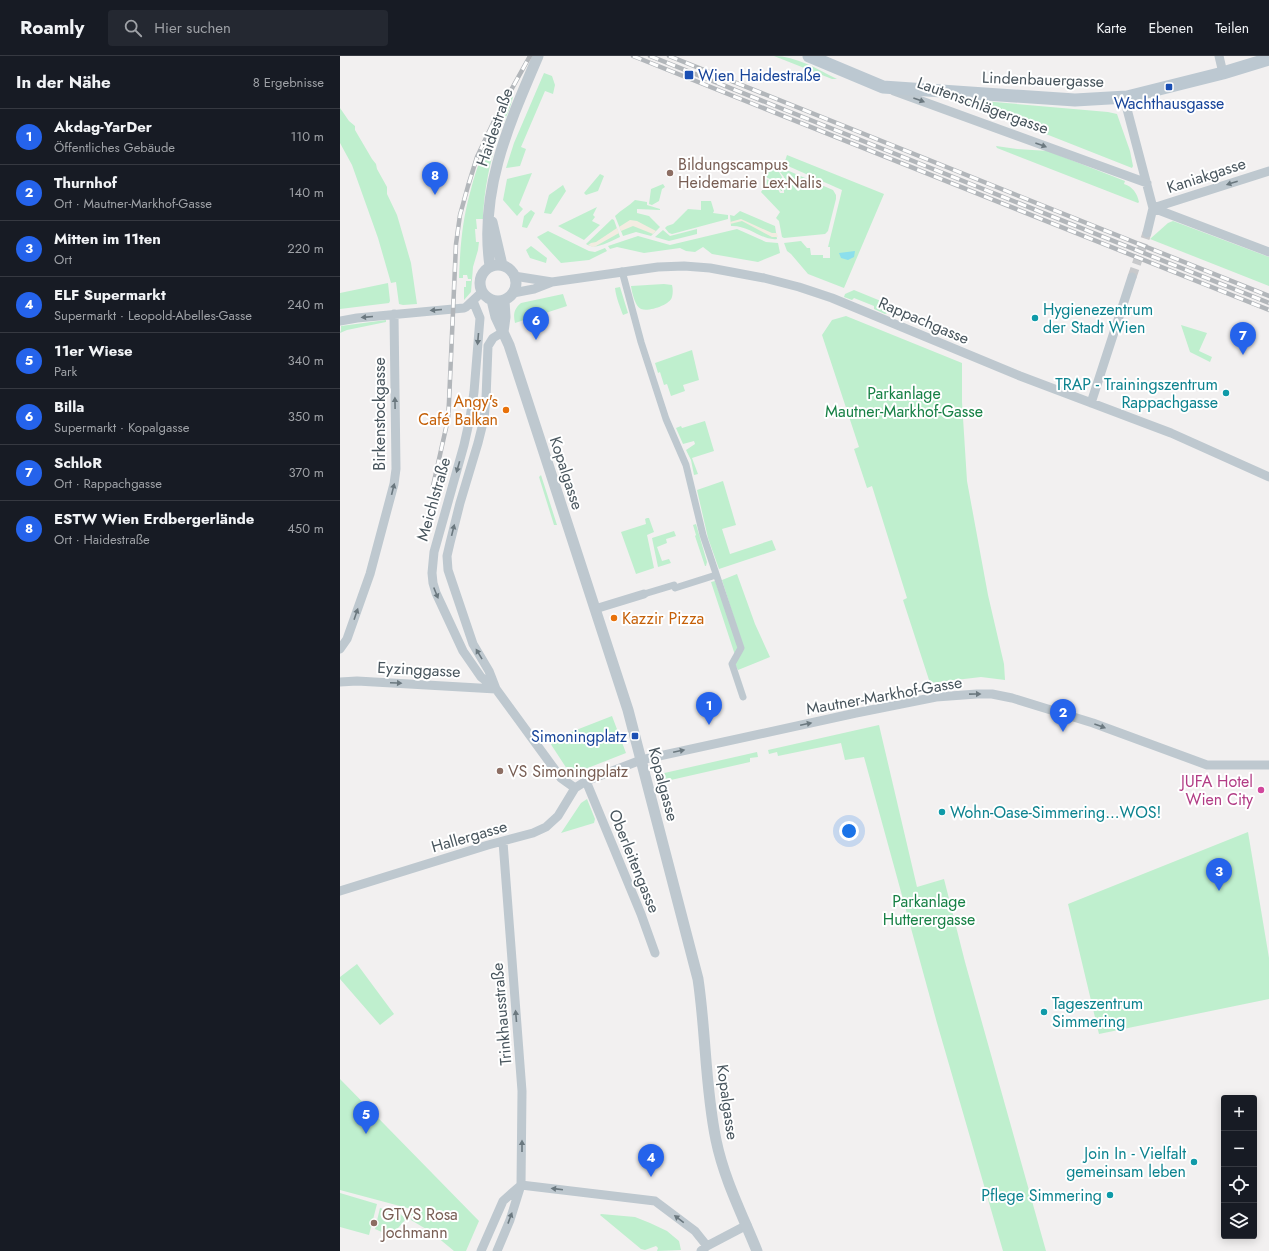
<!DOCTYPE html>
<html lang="de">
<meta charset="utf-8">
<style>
:root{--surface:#171b24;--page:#242831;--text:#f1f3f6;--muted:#9ea1a6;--line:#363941;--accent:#2563eb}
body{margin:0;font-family:Jost,sans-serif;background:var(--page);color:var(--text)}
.controls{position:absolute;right:12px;bottom:12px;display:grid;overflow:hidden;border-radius:4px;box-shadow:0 2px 10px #0003}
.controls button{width:36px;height:36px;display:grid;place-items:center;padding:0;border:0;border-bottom:1px solid var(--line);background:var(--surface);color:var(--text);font:20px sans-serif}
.you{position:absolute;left:509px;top:775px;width:14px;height:14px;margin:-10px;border:3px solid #fff;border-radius:50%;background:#1a73e8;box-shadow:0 0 0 6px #1a73e833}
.badge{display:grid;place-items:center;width:26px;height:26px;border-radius:50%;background:var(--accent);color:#fff;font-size:13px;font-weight:700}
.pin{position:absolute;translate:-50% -33px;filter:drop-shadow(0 1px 2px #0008)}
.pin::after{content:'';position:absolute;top:21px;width:14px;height:12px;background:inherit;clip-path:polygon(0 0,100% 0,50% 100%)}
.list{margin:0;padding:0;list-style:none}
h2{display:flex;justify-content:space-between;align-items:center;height:52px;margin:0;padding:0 16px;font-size:17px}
h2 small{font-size:13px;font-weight:400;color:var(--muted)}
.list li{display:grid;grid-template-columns:26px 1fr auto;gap:12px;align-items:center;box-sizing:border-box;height:56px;padding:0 16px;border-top:1px solid var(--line)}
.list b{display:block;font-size:15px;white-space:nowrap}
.list p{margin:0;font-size:13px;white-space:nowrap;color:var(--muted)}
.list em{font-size:13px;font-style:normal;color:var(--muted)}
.icon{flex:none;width:22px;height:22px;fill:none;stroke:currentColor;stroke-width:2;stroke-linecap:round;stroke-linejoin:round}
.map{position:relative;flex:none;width:929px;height:1195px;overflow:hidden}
header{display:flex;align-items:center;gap:24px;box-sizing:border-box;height:56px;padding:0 20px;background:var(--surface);border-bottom:1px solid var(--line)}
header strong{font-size:19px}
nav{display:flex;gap:22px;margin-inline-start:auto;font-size:14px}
.search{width:280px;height:36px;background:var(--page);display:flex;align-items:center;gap:10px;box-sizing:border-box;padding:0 14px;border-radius:4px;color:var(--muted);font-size:15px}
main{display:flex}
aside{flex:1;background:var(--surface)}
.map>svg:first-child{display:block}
</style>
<header>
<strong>Roamly</strong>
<div class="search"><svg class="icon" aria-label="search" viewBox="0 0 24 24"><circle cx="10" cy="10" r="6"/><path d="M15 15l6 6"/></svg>Hier suchen</div>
<nav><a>Karte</a><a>Ebenen</a><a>Teilen</a></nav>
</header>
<main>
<aside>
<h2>In der Nähe<small>8 Ergebnisse</small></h2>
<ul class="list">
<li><span class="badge">1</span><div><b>Akdag-YarDer</b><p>Öffentliches Gebäude</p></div><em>110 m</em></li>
<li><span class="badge">2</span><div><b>Thurnhof</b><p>Ort · Mautner-Markhof-Gasse</p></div><em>140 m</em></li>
<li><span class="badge">3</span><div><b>Mitten im 11ten</b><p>Ort</p></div><em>220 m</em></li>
<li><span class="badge">4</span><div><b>ELF Supermarkt</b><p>Supermarkt · Leopold-Abelles-Gasse</p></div><em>240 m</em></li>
<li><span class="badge">5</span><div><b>11er Wiese</b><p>Park</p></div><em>340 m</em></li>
<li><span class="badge">6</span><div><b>Billa</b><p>Supermarkt · Kopalgasse</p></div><em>350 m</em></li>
<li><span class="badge">7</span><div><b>SchloR</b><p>Ort · Rappachgasse</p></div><em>370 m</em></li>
<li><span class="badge">8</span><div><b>ESTW Wien Erdbergerlände</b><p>Ort · Haidestraße</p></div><em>450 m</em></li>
</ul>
</aside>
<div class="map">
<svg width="929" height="1195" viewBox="0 0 929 1195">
<rect width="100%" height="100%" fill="#f2f0f0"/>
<path fill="#bfefce" d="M434 0C456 0 477 13 497 23H492Z
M204 17 212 20 215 29 213 38 205 35 181 91 186 93 180 110 166 112 174 87Z
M173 40C171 52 164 65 159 78 150 105 144 133 143 163H136L137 173H135L136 186H139L138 194 133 211 131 236 124 244V231H126V225H131V223H128L127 219H123V222H119C120 194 122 165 130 137 138 103 153 72 170 41Z
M620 43 768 56 777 58 790 95 793 110 792 112 678 67 680 61 665 55 662 60 619 44Z
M0 52 9 65 15 70V74L32 103 36 108 37 113 47 131V138L57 159 71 207 77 248 63 249 59 248 56 226 51 227 38 182 12 109 0 87Z
M656 90 677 93 708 95 785 125 784 128C793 131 797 137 799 146L798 147 657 92Z
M447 99 544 138 504 232 468 218 451 198 447 195 444 187 461 185 467 192H470L471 199H483V202H490V191H488L502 134 448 110 445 105Z
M428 106 493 134 496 139V143L488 175 485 178 444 182 442 181 439 165 436 162 440 156 421 136 425 130 426 123 435 127 440 137H444V121L440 116H439L442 121V135H441L436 126 426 121 427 115 429 113V112H427Z
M192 117 179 149 183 153 177 160 163 144 167 123Z
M260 118 264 120 258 135 246 139 244 137Z
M323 128 325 131 322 133 319 145 312 149 309 148 311 133Z
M223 129 226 135 211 158 204 157 209 139Z
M295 144 307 146V149L320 153V154L297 153V157L309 160 320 171 311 180 296 176 283 180 275 160C281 154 289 150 295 144Z
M361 145H371L374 155 373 157 388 159V163L332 178 329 177 325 172 327 170 333 168 348 153 361 154Z
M257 151 253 159 255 161 252 165 260 169 244 184 218 170Z
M191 154 195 157 187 172 182 171 184 160Z
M400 155 435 170 437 183C422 185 409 169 391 170L390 159 394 160Z
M272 163 274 164 280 181C271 185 255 195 246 188Z
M833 165 929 201V230L810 183 828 167Z
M357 173V178L329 185 315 181 323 174 330 180Z
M397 173 426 186 438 187 440 197 418 206 372 198 363 191 355 196 346 195 340 192 304 197 277 191 270 193 268 190 298 180 330 189Z
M208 175 249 195 255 196 265 192 267 195 249 204 221 207 197 181Z
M191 190 207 202 206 207 190 202 186 194Z
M48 227 50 245 49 247 0 253V237Z
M324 228 332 229C333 233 333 237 332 241 330 249 309 256 301 253 295 250 292 237 291 230Z
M280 231 288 257 283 259C280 251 276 241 275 232Z
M514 234 553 250 550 256 545 258 534 253V250L514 242 512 244 504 241 505 238Z
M223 238 227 250 175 267C173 258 174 253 181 247Z
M506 260 622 307V346L627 425 648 539 664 608 665 624 641 621 590 627 563 544 567 542 532 430 527 432 514 393 519 391 482 279 492 264Z
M46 264V266L7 274 0 277 1 274V270Z
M841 269 867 277 859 295 872 301 870 306 850 296Z
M352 294 359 324 343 329 345 335 331 340 327 328 324 329 320 316 318 317 315 307Z
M365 365 374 395 352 402 358 418 354 419 351 404 346 394 355 388 354 385 343 388 336 372 341 370 342 372Z
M201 419 217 469H214L199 421Z
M383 425 396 469 382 473 390 498 432 484 436 494 379 513 368 482 357 434Z
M307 462H309L314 476 307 479 314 512 296 518 281 476 306 468 305 463Z
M356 468 367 506 366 510H365L355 480 356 479 353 469Z
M334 475 336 480 326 483 327 487 317 491 322 505 329 503 331 507 318 511 312 482Z
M397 518 415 568 430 601 398 614 395 608 401 595 404 594 382 524Z
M375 525 399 591 395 599 371 526Z
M272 660 286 697 235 717 229 716 212 690 211 688 213 683Z
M539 669 577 831 604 823 625 906 706 1195H663L597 967 524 701 505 704 501 687 438 700 437 696 429 698 428 694Z
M417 696 418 701 410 702V706L322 726 320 718Z
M247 743 255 763 254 767 221 777 241 747Z
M908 776 929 902V943L759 978 728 848Z
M17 908 54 958 40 969 0 923V921Z
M0 1023 139 1165 126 1195H114L91 1176 71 1164V1153L0 1134Z
M0 1137 37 1148 29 1179 0 1171Z
M40 1152 60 1158 66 1163 51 1180 35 1173Z
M261 1158 295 1161 310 1167 327 1175 339 1185 341 1194 317 1195 318 1192 316 1190 305 1194 301 1193 260 1159Z"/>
<path fill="#f3ece1" d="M401 163 432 177H437L438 181H432L402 165 390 168V166Z
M290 164 297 165 316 175 313 178 293 170 281 175 279 171Z
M277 172 279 177 256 190 253 191 248 189 251 187 256 186Z"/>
<path fill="#8cdfec" d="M515 195 514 201 508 204 501 202 499 197Z"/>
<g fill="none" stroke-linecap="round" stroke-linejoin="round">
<path stroke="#c8c9cb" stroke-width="9" stroke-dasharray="9 4.5" stroke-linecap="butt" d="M792 221 807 177"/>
<path stroke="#bec8cf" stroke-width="7" d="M282 215 301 286 326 363 346 409 363 479 401 592 392 608 403 641
M304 538 334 529 335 532 376 519"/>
<path stroke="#bec8cf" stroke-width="9" d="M879 0 883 17
M554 35 807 127
M787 41V53L813 152 807 177
M813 152 929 196
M813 152 929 115
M174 220 212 226
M173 237 194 233 212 226 318 211 344 210 370 212 424 222 459 231 492 242 680 320 831 377 929 421
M133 245 140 262 134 336 130 362 124 389 94 496 92 517 93 527 96 537 123 595 141 621 155 632
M0 265 17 262 124 252 126 251 142 236
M163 276 153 282 148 290 146 343 144 363 138 387 120 447 110 487 107 500 108 514 133 588 149 615 156 633 221 722 235 732
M751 347 792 221
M255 553 304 538
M0 593 7 583 30 518 54 428 56 413 54 258
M0 626 17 625 156 633
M246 725 301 858 315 897
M0 835 148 789 193 777 206 771 218 760 235 732 246 725 301 704 516 657 596 641 637 638H652L672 642 753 667 867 709H929
M181 1129 315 1145 355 1175 367 1190
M141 1195 163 1145 180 1130
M157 1195 170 1164 181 1129 182 1035 163 786
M361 1195 367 1190 407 1169"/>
<path stroke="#bec8cf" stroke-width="11" d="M152 166 162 209
M140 227a18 18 0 1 1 36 0a18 18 0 1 1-36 0Z
M150 210C139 134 169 68 198 0
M152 244 156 261 163 276 169 289 288 654 358 923C366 976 365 1031 376 1084 384 1123 402 1158 417 1195
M163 276 165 261 164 244"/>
<path stroke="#bcc8d1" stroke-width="13" d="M469 0 543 31 735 44 787 41 883 17 929 3"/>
<defs>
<path id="rail" d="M293 0 929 254
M310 0 929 247
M329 0 929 240
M93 430 108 363 109 346 116 188 120 159 128 130 137 101 155 63 190 0"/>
</defs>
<use href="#rail" stroke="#b2b6ba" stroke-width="4.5"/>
<use href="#rail" stroke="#fff" stroke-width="3" stroke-dasharray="9" stroke-linecap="butt"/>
</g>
<defs><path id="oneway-solid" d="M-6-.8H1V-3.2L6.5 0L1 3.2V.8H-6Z"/></defs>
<g fill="#6b787f">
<use href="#oneway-solid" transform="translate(579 44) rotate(20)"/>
<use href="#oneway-solid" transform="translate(701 89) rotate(20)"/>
<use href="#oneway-solid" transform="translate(892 127) rotate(162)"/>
<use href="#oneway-solid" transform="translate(96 254) rotate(175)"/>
<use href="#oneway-solid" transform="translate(27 261) rotate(175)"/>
<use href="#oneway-solid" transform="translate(138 283) rotate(95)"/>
<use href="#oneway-solid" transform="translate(55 347) rotate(-91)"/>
<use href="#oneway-solid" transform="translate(118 411) rotate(106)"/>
<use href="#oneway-solid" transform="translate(53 433) rotate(-76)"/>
<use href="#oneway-solid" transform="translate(113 474) rotate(-76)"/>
<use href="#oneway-solid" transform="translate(96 537) rotate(68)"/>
<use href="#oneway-solid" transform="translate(16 558) rotate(-71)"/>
<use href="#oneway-solid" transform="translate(139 598) rotate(-121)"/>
<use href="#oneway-solid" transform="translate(56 627) rotate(3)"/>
<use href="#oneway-solid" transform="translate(635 638) rotate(-1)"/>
<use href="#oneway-solid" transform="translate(466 668) rotate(-12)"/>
<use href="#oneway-solid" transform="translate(760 670) rotate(20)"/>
<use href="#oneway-solid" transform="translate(339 695) rotate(-12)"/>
<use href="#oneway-solid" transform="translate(176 960) rotate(-95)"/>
<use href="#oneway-solid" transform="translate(182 1090) rotate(-90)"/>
<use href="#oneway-solid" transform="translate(217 1133) rotate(-173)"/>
<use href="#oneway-solid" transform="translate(170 1162) rotate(-70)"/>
<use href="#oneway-solid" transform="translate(339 1163) rotate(-143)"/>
</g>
<g fill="#1a4fb4" stroke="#fff" stroke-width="1.5">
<rect x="344" y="14" width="10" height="10" rx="2"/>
<rect x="825" y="27" width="8" height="8" rx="2"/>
<rect x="291" y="676" width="8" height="8" rx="2"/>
</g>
<g fill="#8d6e63" stroke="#fff" stroke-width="1.5">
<circle cx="330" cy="117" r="4"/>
<circle cx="160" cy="715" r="4"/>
<circle cx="34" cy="1167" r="4"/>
</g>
<g fill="#0f9aa8" stroke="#fff" stroke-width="1.5">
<circle cx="695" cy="262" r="4"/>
<circle cx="886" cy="337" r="4"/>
<circle cx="602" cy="756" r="4"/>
<circle cx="704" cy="956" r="4"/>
<circle cx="854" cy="1106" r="4"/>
<circle cx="770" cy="1139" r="4"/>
</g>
<g fill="#e8710a" stroke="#fff" stroke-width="1.5">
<circle cx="166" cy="354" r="4"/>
<circle cx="274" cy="562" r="4"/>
</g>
<circle fill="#d1479c" stroke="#fff" stroke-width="1.5" cx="921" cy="734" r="4"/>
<g text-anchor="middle" stroke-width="4" stroke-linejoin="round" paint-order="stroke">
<g font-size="16" fill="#164399" stroke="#fff" text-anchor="start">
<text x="358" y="25">Wien Haidestraße</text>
<text x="829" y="53" text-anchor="middle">Wachthausgasse</text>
<text x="287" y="686" text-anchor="end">Simoningplatz</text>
</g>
<g font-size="16" fill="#48555d" stroke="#fff">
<text transform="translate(703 23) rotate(2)" y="6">Lindenbauergasse</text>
<text transform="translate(643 49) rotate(20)" y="6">Lautenschlägergasse</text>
<text transform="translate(154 71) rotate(-71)" y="6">Haidestraße</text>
<text transform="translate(866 119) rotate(-18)" y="6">Kaniakgasse</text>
<text transform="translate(584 264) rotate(23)" y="6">Rappachgasse</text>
<text transform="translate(39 358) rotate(-90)" y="6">Birkenstockgasse</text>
<text transform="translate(227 417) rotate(72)" y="6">Kopalgasse</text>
<text transform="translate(93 443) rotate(-74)" y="6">Meichlstraße</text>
<text transform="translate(79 613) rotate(3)" y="6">Eyzinggasse</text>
<text transform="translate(544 639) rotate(-10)" y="6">Mautner-Markhof-Gasse</text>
<text transform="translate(324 728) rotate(75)" y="6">Kopalgasse</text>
<text transform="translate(129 780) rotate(-16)" y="6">Hallergasse</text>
<text transform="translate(295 805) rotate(68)" y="6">Oberleitengasse</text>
<text transform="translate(161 958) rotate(-95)" y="6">Trinkhausstraße</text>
<text transform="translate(388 1046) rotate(82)" y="6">Kopalgasse</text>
</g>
<g font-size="16" fill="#785e54" stroke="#fff" text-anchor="start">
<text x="338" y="114">Bildungscampus<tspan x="338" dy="18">Heidemarie Lex-Nalis</tspan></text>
<text x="168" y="721">VS Simoningplatz</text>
<text x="42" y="1164">GTVS Rosa<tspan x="42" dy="18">Jochmann</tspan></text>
</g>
<g font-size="16" fill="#0d838f" stroke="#fff" text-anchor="start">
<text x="703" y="259">Hygienezentrum<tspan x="703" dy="18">der Stadt Wien</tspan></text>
<text x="878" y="334" text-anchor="end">TRAP - Trainingszentrum<tspan x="878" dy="18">Rappachgasse</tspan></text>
<text x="610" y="762">Wohn-Oase-Simmering...WOS!</text>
<text x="712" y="953">Tageszentrum<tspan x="712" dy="18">Simmering</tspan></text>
<text x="846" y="1103" text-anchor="end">Join In - Vielfalt<tspan x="846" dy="18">gemeinsam leben</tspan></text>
<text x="762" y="1145" text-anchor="end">Pflege Simmering</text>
</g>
<g font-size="16" fill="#178045" stroke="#fff">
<text x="564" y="343">Parkanlage<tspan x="564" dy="18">Mautner-Markhof-Gasse</tspan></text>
<text x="589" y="851">Parkanlage<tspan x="589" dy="18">Hutterergasse</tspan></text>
</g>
<g font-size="16" fill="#c56008" stroke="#fff" text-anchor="end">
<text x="158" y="351">Angy's<tspan x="158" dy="18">Café Balkan</tspan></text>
<text x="282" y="568" text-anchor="start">Kazzir Pizza</text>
</g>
<g font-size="16" fill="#b23c85" stroke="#fff" text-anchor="end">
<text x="913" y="731">JUFA Hotel<tspan x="913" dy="18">Wien City</tspan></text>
</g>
</g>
</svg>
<div class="controls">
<button>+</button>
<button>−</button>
<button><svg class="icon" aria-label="locate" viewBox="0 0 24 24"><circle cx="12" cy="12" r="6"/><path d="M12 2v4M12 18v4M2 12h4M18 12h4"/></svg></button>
<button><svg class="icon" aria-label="layers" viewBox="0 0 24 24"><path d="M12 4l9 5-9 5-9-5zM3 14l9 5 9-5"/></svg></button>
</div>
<div class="you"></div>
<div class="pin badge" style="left:369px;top:669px">1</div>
<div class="pin badge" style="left:723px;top:676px">2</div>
<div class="pin badge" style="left:879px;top:835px">3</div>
<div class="pin badge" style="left:311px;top:1121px">4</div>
<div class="pin badge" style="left:26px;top:1078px">5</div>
<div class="pin badge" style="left:196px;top:284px">6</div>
<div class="pin badge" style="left:903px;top:299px">7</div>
<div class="pin badge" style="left:95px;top:139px">8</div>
</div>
</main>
